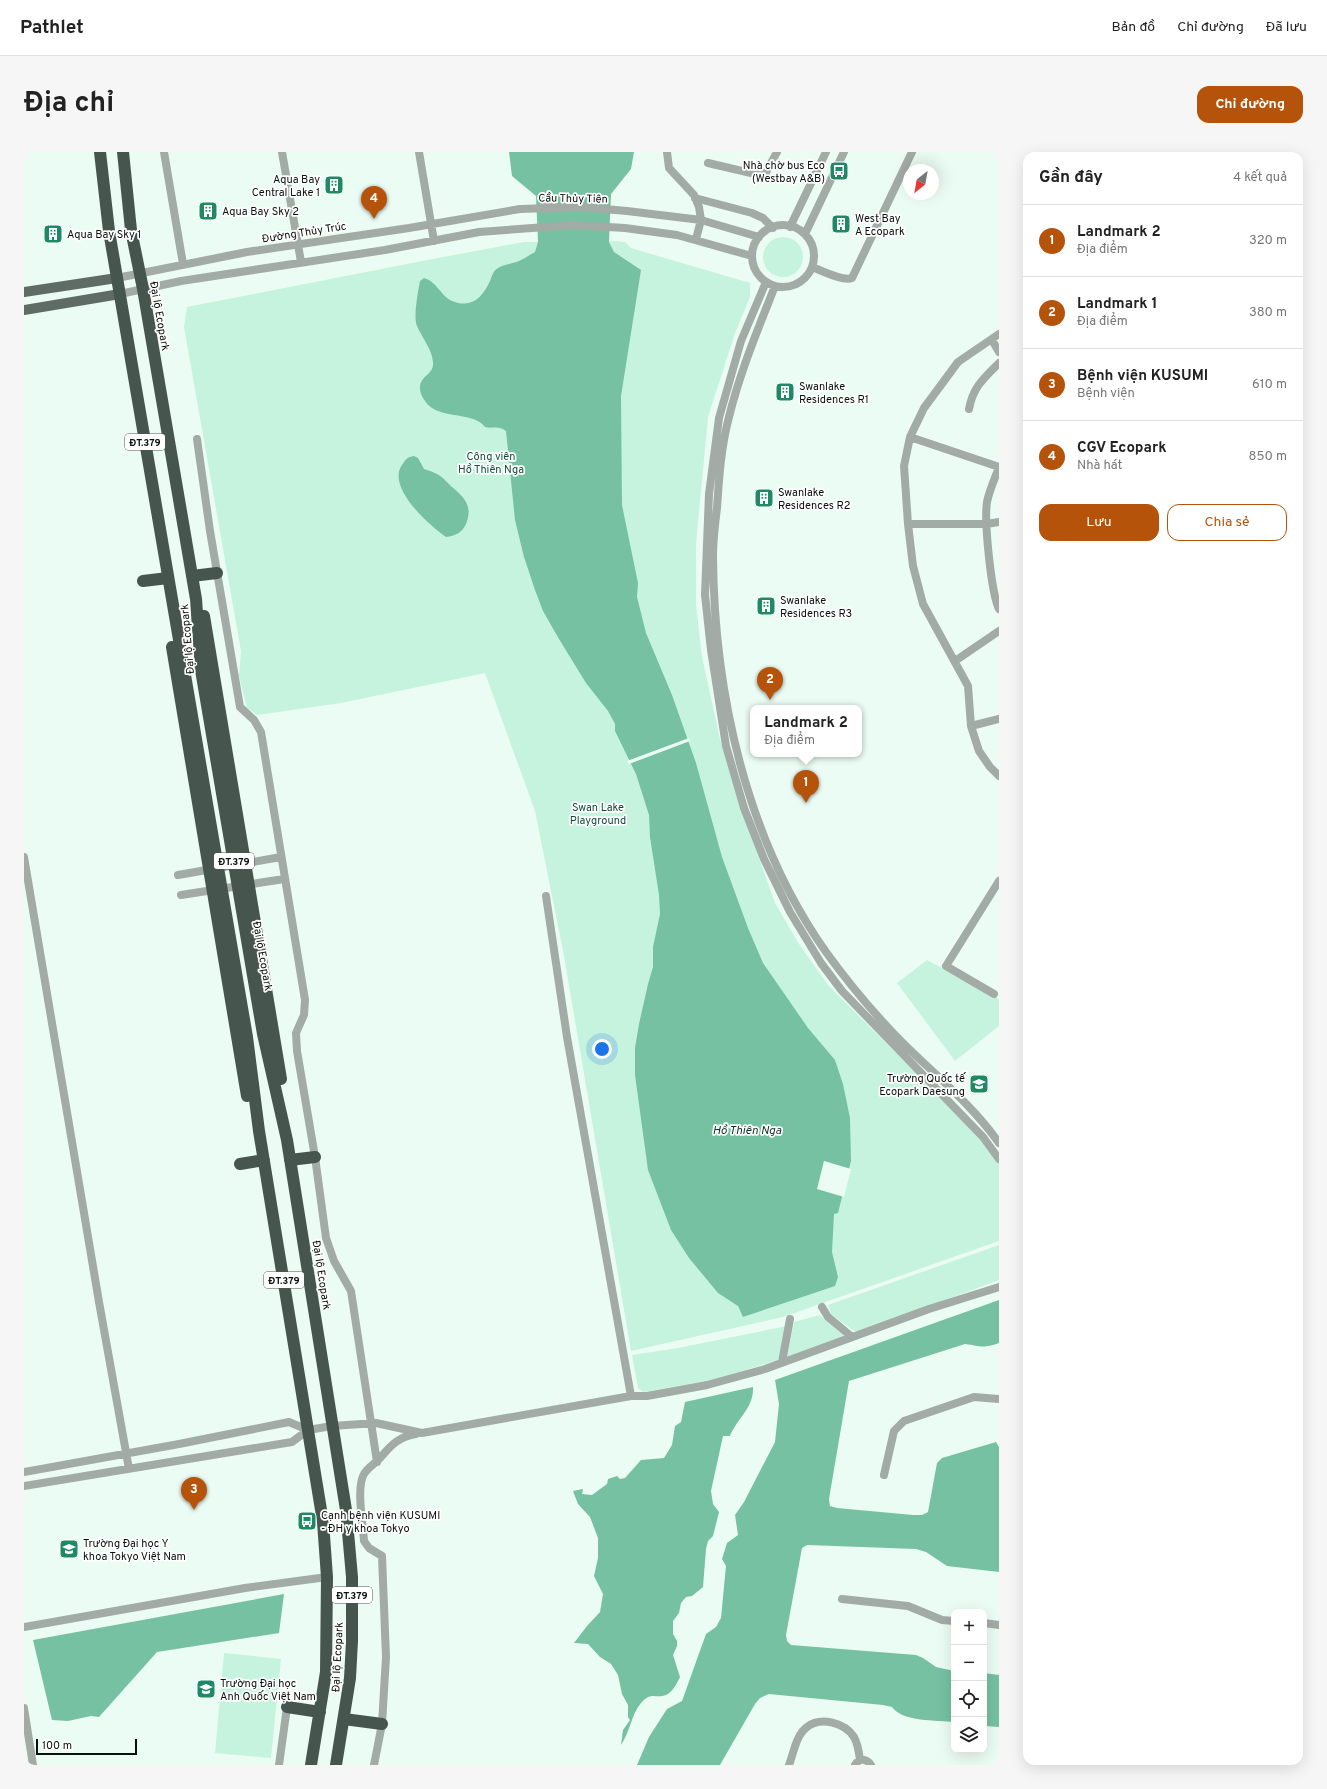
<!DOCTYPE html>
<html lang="vi">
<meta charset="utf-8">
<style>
:root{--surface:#fff;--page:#f6f6f6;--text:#222;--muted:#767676;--line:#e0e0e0;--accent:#b45309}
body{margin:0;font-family:Overpass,sans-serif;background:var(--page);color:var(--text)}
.controls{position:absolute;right:12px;bottom:12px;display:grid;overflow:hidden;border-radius:8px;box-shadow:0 4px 16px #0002}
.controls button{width:36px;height:36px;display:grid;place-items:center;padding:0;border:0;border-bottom:1px solid var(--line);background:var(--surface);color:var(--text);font:20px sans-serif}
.compass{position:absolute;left:879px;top:12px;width:36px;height:36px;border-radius:50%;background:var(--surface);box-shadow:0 4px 16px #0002;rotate:211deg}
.scale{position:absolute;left:12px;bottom:10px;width:101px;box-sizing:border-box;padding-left:4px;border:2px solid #090f0c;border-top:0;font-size:11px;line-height:14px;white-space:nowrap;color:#090f0c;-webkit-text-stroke:3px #fff;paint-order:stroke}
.you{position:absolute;left:578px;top:897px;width:14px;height:14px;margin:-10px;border:3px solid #fff;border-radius:50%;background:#1a73e8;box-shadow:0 0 0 6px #1a73e833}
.badge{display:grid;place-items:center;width:26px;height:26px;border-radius:50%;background:var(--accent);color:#fff;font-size:13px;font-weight:700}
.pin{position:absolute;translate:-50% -33px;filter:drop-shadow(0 1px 2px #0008)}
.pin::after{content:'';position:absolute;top:21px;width:14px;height:12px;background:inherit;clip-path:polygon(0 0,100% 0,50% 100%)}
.popup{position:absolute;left:726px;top:553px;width:112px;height:52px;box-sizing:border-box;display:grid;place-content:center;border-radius:8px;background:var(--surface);filter:drop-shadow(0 1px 3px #0005);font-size:13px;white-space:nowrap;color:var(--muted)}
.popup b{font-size:15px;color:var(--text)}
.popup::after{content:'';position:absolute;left:50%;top:100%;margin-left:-8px;border:8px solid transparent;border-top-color:var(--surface)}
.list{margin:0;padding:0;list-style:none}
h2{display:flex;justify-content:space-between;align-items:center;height:52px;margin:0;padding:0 16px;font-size:17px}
h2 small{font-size:13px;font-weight:400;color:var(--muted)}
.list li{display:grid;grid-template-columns:26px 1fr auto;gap:12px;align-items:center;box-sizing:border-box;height:72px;padding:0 16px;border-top:1px solid var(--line)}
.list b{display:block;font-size:15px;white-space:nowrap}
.list p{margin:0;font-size:13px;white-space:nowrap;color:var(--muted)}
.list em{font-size:13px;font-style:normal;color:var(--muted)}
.actions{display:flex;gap:8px;padding:12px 16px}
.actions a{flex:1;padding:9px 0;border:1px solid var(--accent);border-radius:12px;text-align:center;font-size:14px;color:var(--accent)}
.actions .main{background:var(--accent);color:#fff}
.icon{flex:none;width:22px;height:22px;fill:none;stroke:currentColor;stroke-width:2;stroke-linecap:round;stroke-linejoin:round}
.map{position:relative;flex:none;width:975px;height:1613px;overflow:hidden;border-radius:12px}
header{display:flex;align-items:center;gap:24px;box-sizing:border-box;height:56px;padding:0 20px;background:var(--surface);border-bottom:1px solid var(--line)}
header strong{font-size:19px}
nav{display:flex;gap:22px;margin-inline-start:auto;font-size:14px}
.intro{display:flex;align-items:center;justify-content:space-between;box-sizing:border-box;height:96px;padding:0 24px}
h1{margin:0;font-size:28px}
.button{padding:10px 18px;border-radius:12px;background:var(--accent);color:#fff;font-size:14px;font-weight:700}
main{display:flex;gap:24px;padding:0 24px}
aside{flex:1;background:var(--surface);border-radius:12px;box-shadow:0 4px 16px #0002}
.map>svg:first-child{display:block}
</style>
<header>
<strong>Pathlet</strong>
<nav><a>Bản đồ</a><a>Chỉ đường</a><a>Đã lưu</a></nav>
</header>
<div class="intro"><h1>Địa chỉ</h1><a class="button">Chỉ đường</a></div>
<main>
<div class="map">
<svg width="975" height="1613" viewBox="0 0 975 1613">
<rect width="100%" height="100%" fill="#ebfcf4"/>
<path fill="#c6f3de" d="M739 105a20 20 0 1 1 40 0a20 20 0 1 1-40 0Z
M592 89 601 90 607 96 726 131V145L711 181 684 265 672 392V453L678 505 696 587 711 639 751 751 775 792 804 833 958 987 975 1011V1089L759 1165 607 1199 540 804 511 659 461 521 317 551 233 563 223 556 215 524 217 499 160 175 163 155 403 108 500 90Z
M903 808 975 847V874L931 909 873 831Z
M975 1093V1128L833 1181 808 1163 804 1153Z
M796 1163 821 1185 763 1205 770 1170Z
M763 1174 754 1208 692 1227 620 1240 614 1236 608 1203 654 1196Z
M200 1501 257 1507 247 1606 191 1601Z"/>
<path fill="#76c1a2" d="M485 0H610L607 17 587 42 585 90 590 100 617 118 597 244 598 353 614 431 613 445 622 481 648 543 672 611 698 705 724 776 739 811 784 876 811 908 819 932 826 966 827 1009 814 1061 810 1062 808 1100 814 1125 811 1134 719 1165 714 1154 694 1141 665 1106 647 1078 624 1018 611 923V896L615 872 624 832 629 815V795L636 762 635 743 626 685 625 663 612 622 591 579V572L584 559 562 531 535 487 519 459 511 438 500 405 491 368 482 279C475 273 469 277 461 275 451 261 423 266 408 256 400 250 391 237 399 227 403 222 410 219 409 210 408 197 398 186 393 174 389 165 394 140 396 129L400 126C414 130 417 146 431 150 449 156 459 144 466 129 468 124 469 119 474 116 480 112 488 112 495 109 500 107 505 103 511 100L514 90 512 44 488 24Z
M390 304 394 306 400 317C416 322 417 324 428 335 441 346 449 354 442 372 438 381 431 384 422 385 406 374 362 335 378 313 382 307 383 305 390 304Z
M975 1148V1191C958 1197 957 1194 941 1192L825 1229 805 1347 806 1354 813 1356 889 1363H898L904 1360 913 1311 918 1306 972 1290 975 1295V1420L923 1414 902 1400 892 1397 783 1393 778 1396 762 1483 763 1489 767 1493 892 1503 899 1506 912 1515 930 1519V1570C913 1568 878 1570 868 1555L859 1553 745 1542 736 1546 731 1552 696 1613H613L625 1585 643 1557 658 1549 682 1482 692 1475 697 1466 702 1414 698 1407 703 1391 714 1383 711 1363 720 1350 751 1290 755 1252 751 1228Z
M729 1235C730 1256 714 1265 706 1284H699L687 1339 689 1352 695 1360 689 1384 684 1389 682 1397 679 1435 668 1444 662 1445 657 1451 655 1461 649 1469V1482L653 1489V1494L649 1503 656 1525C653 1531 649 1540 642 1543 632 1547 627 1539 617 1551 607 1563 606 1580 597 1593L599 1578 606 1568 604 1565V1553L598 1542 594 1523 587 1512 576 1505 564 1492 550 1491 563 1474 576 1460 579 1442 570 1424 574 1406V1386L566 1365 554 1352 549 1339 559 1337 558 1342 568 1343 583 1332 584 1327 593 1324 596 1327 601 1326 617 1308 640 1306 648 1293 651 1274 657 1270 661 1250Z
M260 1442 255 1481 133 1500 75 1565 67 1564 44 1569 28 1568 9 1488Z
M960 1521 975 1523V1575L960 1574Z"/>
<path fill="#ebfcf4" d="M665 586 666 589 605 612 603 609Z
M800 1009 827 1017 820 1045 793 1037Z"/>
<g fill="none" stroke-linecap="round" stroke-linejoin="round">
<path stroke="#a3aba7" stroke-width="8" d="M140 0 159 112
M258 0 277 110
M395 0 410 89
M643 0 645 16 670 43 675 55 677 68 672 87
M684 11 740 24 753 0
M671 46 728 61 739 66 749 76
M728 104a31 31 0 1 1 62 0a31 31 0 1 1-62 0Z
M766 75 802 0
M781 82 820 0
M788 115C796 118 820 130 828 126L888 0
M93 126 223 100 385 76 496 57 557 55 603 59 677 68 735 85
M742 130 717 189 695 266 685 342 681 443 687 498 702 594 720 656 740 707 766 760 797 811 818 839 959 985 975 1007
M751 134C734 177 716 220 705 265 697 295 695 326 693 356 691 372 689 388 689 404 690 540 722 687 802 800 823 829 847 858 872 884 906 919 947 951 975 991
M96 142 157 129 361 98 455 80 550 73 601 76 653 83 728 104
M975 182 934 210 900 256 886 285 880 314 884 372 889 414 899 452 944 534 947 574 955 599 966 615 975 624
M968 188 975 200
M945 257C949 235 960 226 975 211
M886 285 975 315
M173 287 186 379 216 555 230 568 237 580 281 848 280 863 272 881 273 899 291 1005 302 1086 310 1109 327 1139 353 1310
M975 315C971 326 965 339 963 350 960 369 967 440 975 457
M884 372H963L975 370
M931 509 975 479
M947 574 975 567
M0 705 75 1150 105 1317
M154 723 257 705
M157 743 260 727
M522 744 543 885 607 1244
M970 842 922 814 975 729
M798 1155 804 1165 828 1185
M758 1210 766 1167
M0 1320 155 1292 265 1270 284 1278
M860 1323 870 1279 880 1269 950 1245 975 1247
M0 1334 268 1290 284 1278 308 1274 352 1271 398 1281 607 1244H623L683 1233 741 1217 905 1157 975 1135
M818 1447 884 1454 918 1468 930 1469
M960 1471 975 1473
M0 1475 221 1436 303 1425
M0 1556 9 1613
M255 1613 263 1555
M350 1613 358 1572 362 1505 358 1404 345 1396 340 1389C339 1373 332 1335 340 1322 344 1315 352 1311 357 1305 367 1293 376 1284 392 1282
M765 1613C770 1600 772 1583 783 1575 797 1564 821 1571 830 1585 834 1592 835 1600 836 1608
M831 1613C835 1606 842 1606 847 1613"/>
<path stroke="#5f6c66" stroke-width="10" d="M0 140 93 126
M0 158 96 142"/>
<path stroke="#47554f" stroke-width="12" d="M76 0 85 79 223 885 235 979 299 1370 303 1425 302 1520 287 1613
M99 0 107 78 119 137 172 447 177 518 239 882 263 988 322 1358 328 1425V1489L326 1526 312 1613
M168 424 193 421
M119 429 144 426
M180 464 257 927
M148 495 223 944
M266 1008 291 1005
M216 1012 240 1008
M263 1555 296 1560
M320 1567 358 1572"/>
</g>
<defs>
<symbol id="bus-square" viewBox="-11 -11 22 22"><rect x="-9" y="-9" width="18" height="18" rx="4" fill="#1f8966" stroke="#fff"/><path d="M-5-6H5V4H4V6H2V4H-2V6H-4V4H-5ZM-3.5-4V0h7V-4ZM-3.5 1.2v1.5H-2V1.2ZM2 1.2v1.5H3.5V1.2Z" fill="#fff"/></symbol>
<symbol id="building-square" viewBox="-11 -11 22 22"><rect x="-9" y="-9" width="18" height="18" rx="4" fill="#1f8966" stroke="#fff"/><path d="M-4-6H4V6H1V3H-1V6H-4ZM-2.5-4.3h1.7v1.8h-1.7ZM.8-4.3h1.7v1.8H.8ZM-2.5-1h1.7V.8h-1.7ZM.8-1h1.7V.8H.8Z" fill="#fff"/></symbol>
<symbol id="school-square" viewBox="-11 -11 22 22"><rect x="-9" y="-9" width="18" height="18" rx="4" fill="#1f8966" stroke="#fff"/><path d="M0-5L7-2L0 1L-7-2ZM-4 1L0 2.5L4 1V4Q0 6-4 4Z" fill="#fff"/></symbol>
<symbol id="university-square" viewBox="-11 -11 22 22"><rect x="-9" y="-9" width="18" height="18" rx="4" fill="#1f8966" stroke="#fff"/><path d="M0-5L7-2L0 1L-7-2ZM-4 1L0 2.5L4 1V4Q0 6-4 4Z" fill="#fff"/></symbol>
</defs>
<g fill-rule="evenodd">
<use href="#bus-square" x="804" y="8" width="22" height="22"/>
<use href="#building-square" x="299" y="22" width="22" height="22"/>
<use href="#building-square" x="173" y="48" width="22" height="22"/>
<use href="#building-square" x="806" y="61" width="22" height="22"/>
<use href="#building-square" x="18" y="71" width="22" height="22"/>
<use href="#building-square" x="750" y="229" width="22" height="22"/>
<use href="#building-square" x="729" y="335" width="22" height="22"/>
<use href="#building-square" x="731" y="443" width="22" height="22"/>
<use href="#school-square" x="944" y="921" width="22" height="22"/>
<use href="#bus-square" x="272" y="1358" width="22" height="22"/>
<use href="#university-square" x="34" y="1386" width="22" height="22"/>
<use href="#university-square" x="171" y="1526" width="22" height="22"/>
</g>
<g text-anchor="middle" stroke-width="3.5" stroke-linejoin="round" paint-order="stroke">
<g fill="#fff" stroke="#535755" stroke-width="1">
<rect x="101" y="282" width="40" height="16" rx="3"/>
<rect x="190" y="701" width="40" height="16" rx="3"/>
<rect x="240" y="1120" width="40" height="16" rx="3"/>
<rect x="308" y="1435" width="40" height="16" rx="3"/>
</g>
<g font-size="10" font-weight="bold" fill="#090f0c">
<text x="121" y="294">ĐT.379</text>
<text x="210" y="713">ĐT.379</text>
<text x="260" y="1132">ĐT.379</text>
<text x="328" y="1447">ĐT.379</text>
</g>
<g font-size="11" fill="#090f0c" stroke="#fff" text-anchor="start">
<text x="801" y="17" text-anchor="end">Nhà chờ bus Eco<tspan x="801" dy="13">(Westbay A&amp;B)</tspan></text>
<text x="296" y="31" text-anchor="end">Aqua Bay<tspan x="296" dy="13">Central Lake 1</tspan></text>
<text x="198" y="63">Aqua Bay Sky 2</text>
<text x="831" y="70">West Bay<tspan x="831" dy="13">A Ecopark</tspan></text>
<text x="43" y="86">Aqua Bay Sky 1</text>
<text x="775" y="238">Swanlake<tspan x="775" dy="13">Residences R1</tspan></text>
<text x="754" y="344">Swanlake<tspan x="754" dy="13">Residences R2</tspan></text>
<text x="756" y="452">Swanlake<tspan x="756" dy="13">Residences R3</tspan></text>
<text x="941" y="930" text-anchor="end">Trường Quốc tế<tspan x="941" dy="13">Ecopark Daesung</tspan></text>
<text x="297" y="1367">Cạnh bệnh viện KUSUMI<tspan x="297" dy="13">- ĐH y khoa Tokyo</tspan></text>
<text x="59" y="1395">Trường Đại học Y<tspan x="59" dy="13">khoa Tokyo Việt Nam</tspan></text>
<text x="196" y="1535">Trường Đại học<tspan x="196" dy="13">Anh Quốc Việt Nam</tspan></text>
</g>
<g font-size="11" fill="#090f0c" stroke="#fff">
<text transform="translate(549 46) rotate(1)" y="4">Cầu Thủy Tiên</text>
<text transform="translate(280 80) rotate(-9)" y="4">Đường Thủy Trúc</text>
<text transform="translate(136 164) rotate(80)" y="4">Đại lộ Ecopark</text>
<text transform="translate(163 487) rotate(-95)" y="4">Đại lộ Ecopark</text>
<text transform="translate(239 804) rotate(80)" y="4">Đại lộ Ecopark</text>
<text transform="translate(298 1123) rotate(81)" y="4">Đại lộ Ecopark</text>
<text transform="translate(313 1505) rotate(-87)" y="4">Đại lộ Ecopark</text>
</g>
<g font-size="11" fill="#104e39" stroke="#fff">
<text x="467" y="308">Công viên<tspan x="467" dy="13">Hồ Thiên Nga</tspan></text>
<text x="574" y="659">Swan Lake<tspan x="574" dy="13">Playground</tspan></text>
</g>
<g font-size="12" font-style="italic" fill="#0f3225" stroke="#fff">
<text x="723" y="982">Hồ Thiên Nga</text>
</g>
</g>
</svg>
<div class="controls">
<button>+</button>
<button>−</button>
<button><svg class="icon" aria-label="locate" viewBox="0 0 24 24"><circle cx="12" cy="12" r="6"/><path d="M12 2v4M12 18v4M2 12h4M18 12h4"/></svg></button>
<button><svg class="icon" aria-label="layers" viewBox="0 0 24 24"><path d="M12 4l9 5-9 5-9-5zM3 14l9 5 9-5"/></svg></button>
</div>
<svg class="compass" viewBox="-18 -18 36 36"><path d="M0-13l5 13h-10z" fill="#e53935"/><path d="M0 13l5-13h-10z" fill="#767676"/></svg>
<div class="scale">100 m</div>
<div class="you"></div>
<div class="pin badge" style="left:782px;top:651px">1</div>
<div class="popup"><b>Landmark 2</b>Địa điểm</div>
<div class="pin badge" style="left:746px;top:548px">2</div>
<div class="pin badge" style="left:170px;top:1358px">3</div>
<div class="pin badge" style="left:350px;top:67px">4</div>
</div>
<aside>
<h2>Gần đây<small>4 kết quả</small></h2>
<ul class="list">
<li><span class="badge">1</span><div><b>Landmark 2</b><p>Địa điểm</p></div><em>320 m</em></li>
<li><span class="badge">2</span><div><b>Landmark 1</b><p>Địa điểm</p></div><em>380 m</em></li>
<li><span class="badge">3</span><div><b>Bệnh viện KUSUMI</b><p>Bệnh viện</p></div><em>610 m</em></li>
<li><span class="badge">4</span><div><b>CGV Ecopark</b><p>Nhà hát</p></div><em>850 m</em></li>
</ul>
<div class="actions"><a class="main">Lưu</a><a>Chia sẻ</a></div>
</aside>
</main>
